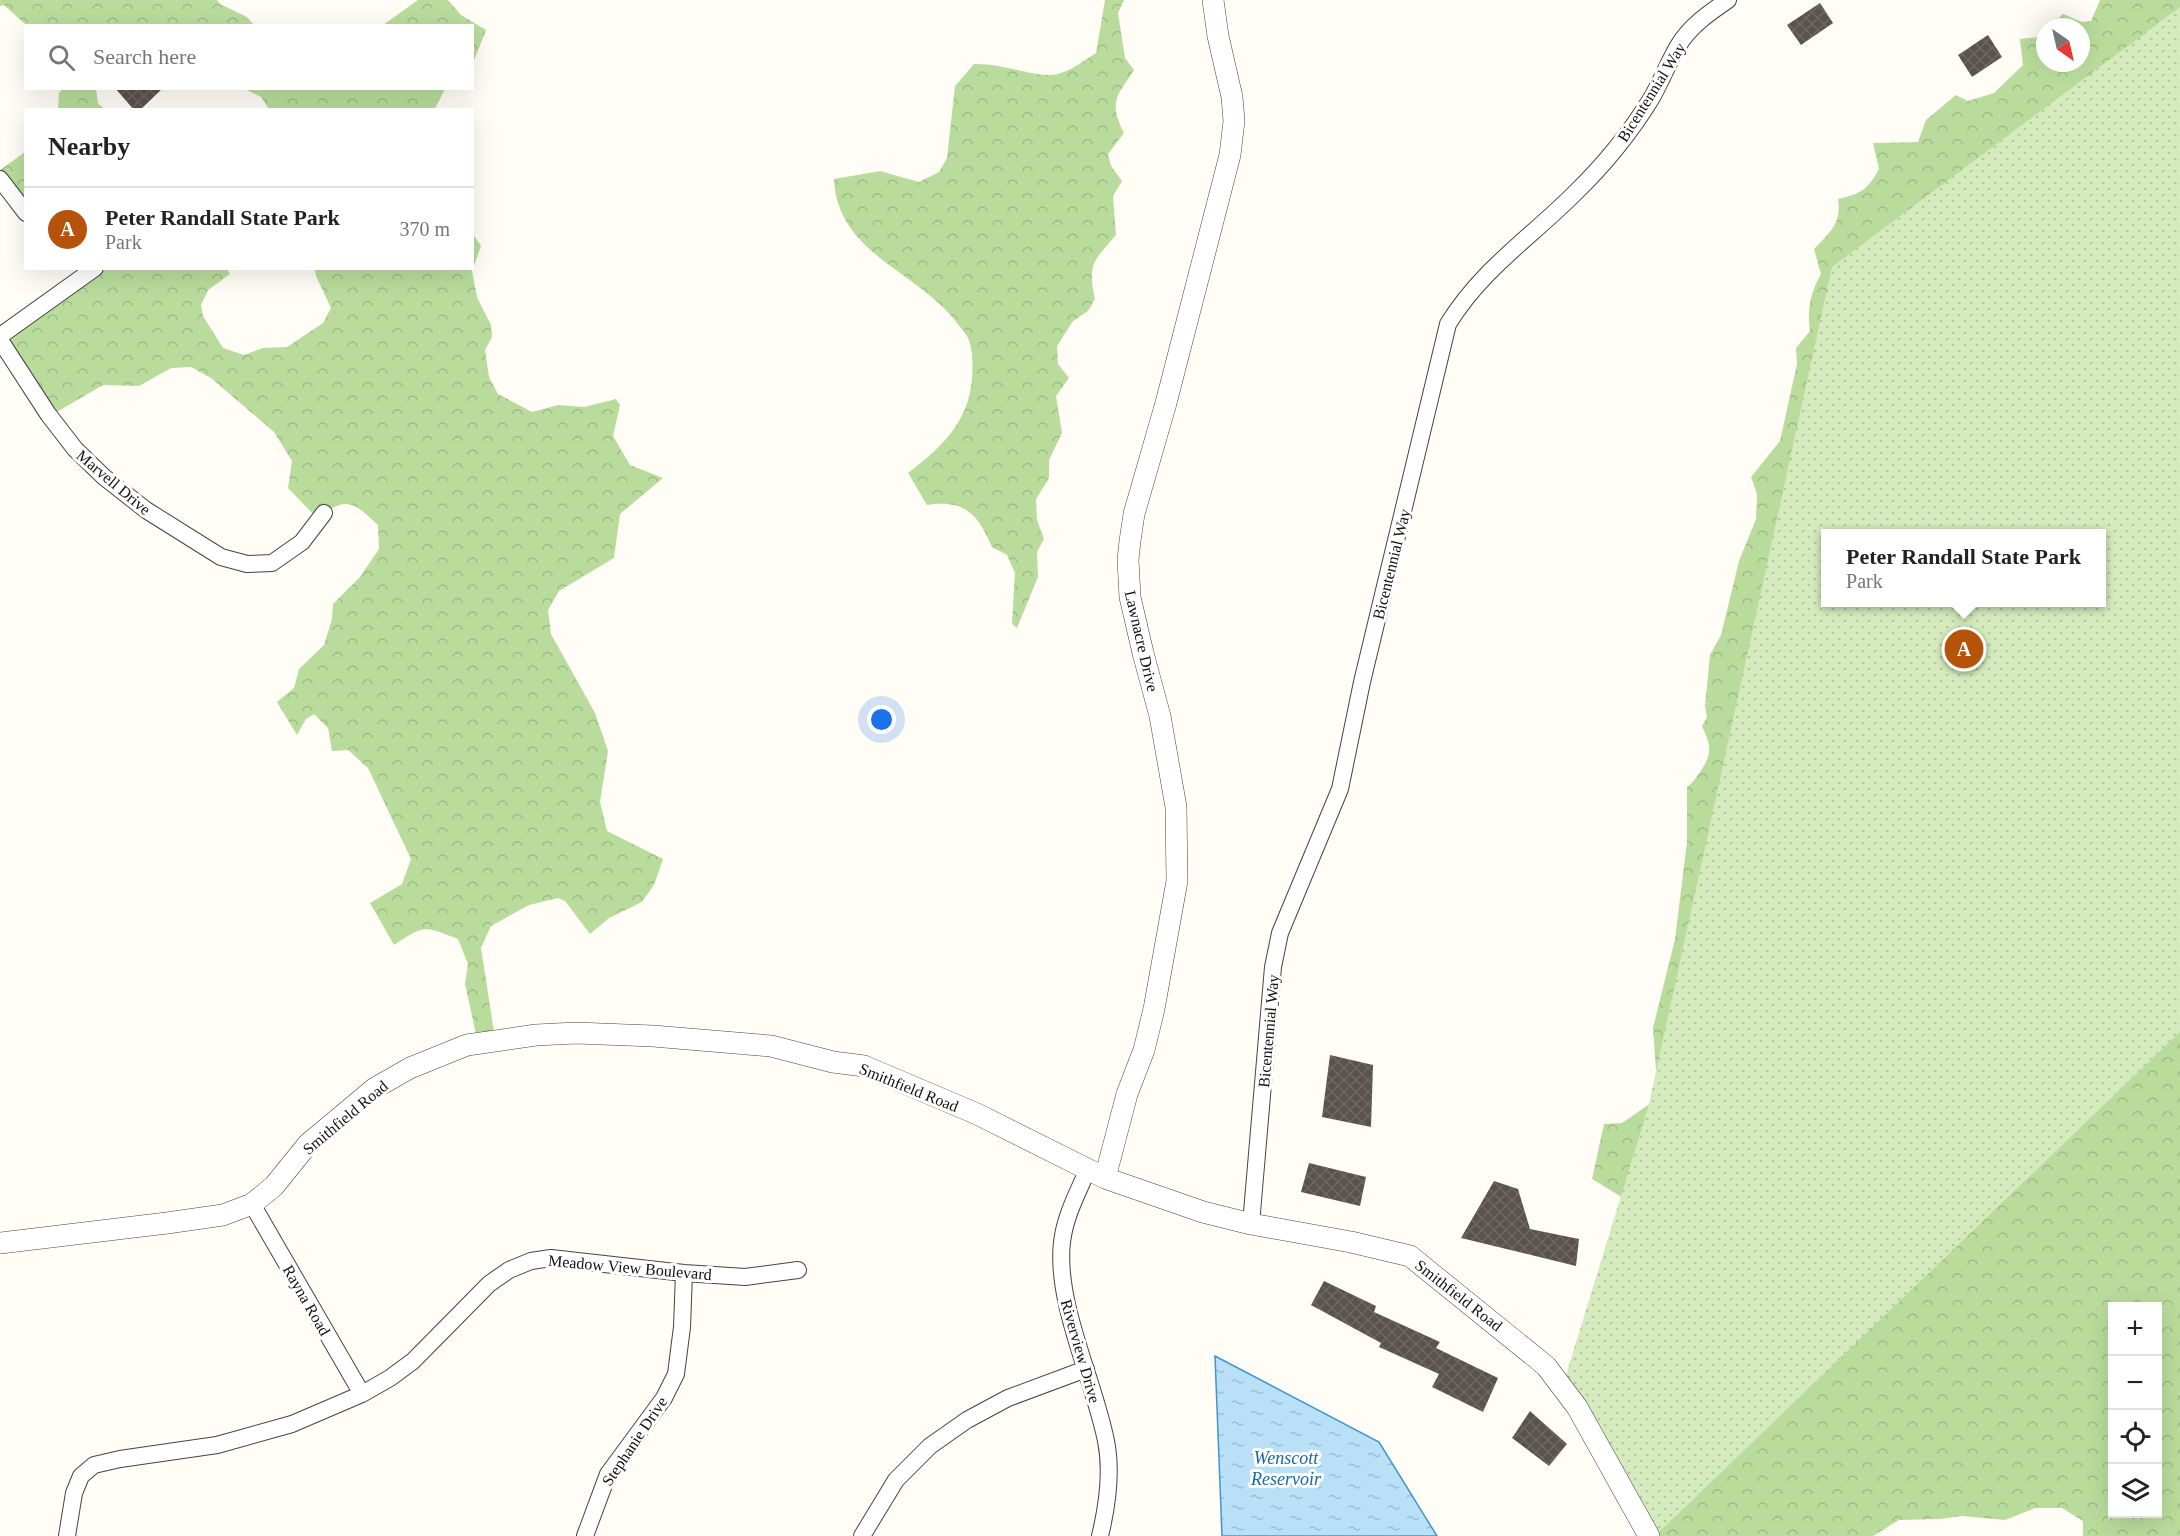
<!DOCTYPE html>
<meta charset="utf-8">
<style>
:root{--surface:#fff;--page:#f6f6f6;--text:#222;--muted:#767676;--line:#e0e0e0;--accent:#b45309}
body{margin:0;font-family:Georgia,serif;background:var(--page);color:var(--text)}
.controls{position:absolute;right:18px;bottom:18px;display:grid;overflow:hidden;border-radius:0px;box-shadow:0 6px 24px #0002}
.controls button{width:54px;height:54px;display:grid;place-items:center;padding:0;border:0;border-bottom:2px solid var(--line);background:var(--surface);color:var(--text);font:30px sans-serif}
.compass{position:absolute;left:2036px;top:18px;width:54px;height:54px;border-radius:50%;background:var(--surface);box-shadow:0 6px 24px #0002;rotate:146deg}
.you{position:absolute;left:882px;top:720px;width:21px;height:21px;margin:-15px;border:4px solid #fff;border-radius:50%;background:#1a73e8;box-shadow:0 0 0 9px #1a73e833}
.badge{display:grid;place-items:center;width:39px;height:39px;border-radius:50%;background:var(--accent);color:#fff;font-size:20px;font-weight:700}
.pin{position:absolute;translate:-50% -50%;border:3px solid #fff;box-shadow:0 2px 6px #0006}
.popup{position:absolute;left:1821px;top:529px;width:285px;height:78px;box-sizing:border-box;display:grid;place-content:center;border-radius:0px;background:var(--surface);filter:drop-shadow(0 2px 4px #0005);font-size:20px;white-space:nowrap;color:var(--muted)}
.popup b{font-size:22px;color:var(--text)}
.popup::after{content:'';position:absolute;left:50%;top:100%;margin-left:-12px;border:12px solid transparent;border-top-color:var(--surface)}
.list{margin:0;padding:0;list-style:none}
h2{display:flex;justify-content:space-between;align-items:center;height:78px;margin:0;padding:0 24px;font-size:26px}
h2 small{font-size:20px;font-weight:400;color:var(--muted)}
.list li{display:grid;grid-template-columns:39px 1fr auto;gap:18px;align-items:center;box-sizing:border-box;height:84px;padding:0 24px;border-top:2px solid var(--line)}
.list b{display:block;font-size:22px;white-space:nowrap}
.list p{margin:0;font-size:20px;white-space:nowrap;color:var(--muted)}
.list em{font-size:20px;font-style:normal;color:var(--muted)}
.icon{flex:none;width:33px;height:33px;fill:none;stroke:currentColor;stroke-width:2;stroke-linecap:round;stroke-linejoin:round}
.map{position:relative;flex:none;width:2180px;height:1536px;overflow:hidden}
.search{position:absolute;background:var(--surface);box-shadow:0 6px 24px #0002;left:24px;top:24px;width:450px;height:66px;display:flex;align-items:center;gap:15px;box-sizing:border-box;padding:0 21px;border-radius:0px;color:var(--muted);font-size:22px}
.panel{position:absolute;background:var(--surface);box-shadow:0 6px 24px #0002;left:24px;top:108px;width:450px;height:162px;border-radius:0px}
.map>svg:first-child{display:block}
</style>
<div class="map">
<svg width="2180" height="1536" viewBox="0 0 2180 1536">
<defs>
<pattern id="forest-crowns" width="20" height="18" patternUnits="userSpaceOnUse" patternTransform="scale(1.5)"><rect width="20" height="18" fill="#b9dc9c"/><path d="M2 6a3 3 0 1 1 6 0M12 15a3 3 0 1 1 6 0" fill="none" stroke="#9ebc85"/></pattern>
<pattern id="park-dots" width="8" height="8" patternUnits="userSpaceOnUse" patternTransform="scale(1.5)"><rect width="8" height="8" fill="#d5ebbd"/><path d="M2 2h.1M6 6h.1" fill="none" stroke="#b6c8a1" stroke-width="1.8" stroke-linecap="round"/></pattern>
<pattern id="water-ripples" width="26" height="14" patternUnits="userSpaceOnUse" patternTransform="scale(1.5)"><rect width="26" height="14" fill="#b9e0f7"/><path d="M2 4q2-2 4 0t4 0M15 11q2-2 4 0t4 0" fill="none" stroke="#9ebfd3"/></pattern>
<pattern id="building-cross-hatch" width="8" height="8" patternUnits="userSpaceOnUse" patternTransform="scale(1.5)"><rect width="8" height="8" fill="#5a524d"/><path d="M0 0l8 8M0 8l8-8" fill="none" stroke="#6d6662"/></pattern>
</defs>
<rect width="100%" height="100%" fill="#fffdf5"/>
<path fill="url(#forest-crowns)" fill-rule="evenodd" d="M0 0H217L220 4 247 17 254 25H26L4 5 0 6Z
M418 0H448L461 15 486 30 473 63 472 26 383 25Z
M1105 0H1124L1118 13 1125 58 1134 70C1117 96 1108 101 1124 133L1108 154 1111 166 1122 181 1113 196 1116 235C1094 261 1087 263 1095 299L1088 311 1073 321 1057 346 1058 364 1069 378 1056 396 1062 433 1049 460V478L1036 499 1037 520 1044 539 1037 552 1038 577 1017 628 1012 624 1015 573 1007 555 992 547C978 515 966 499 927 505L908 473C941 448 969 422 972 378 973 366 973 350 968 338 965 332 960 327 957 323 918 271 837 254 834 179L880 171 919 182 939 172 947 158 955 86 974 64C1000 63 1024 74 1049 75 1066 75 1082 62 1096 53Z
M2100 0H2180V1536H2083V1521L2062 1508H2035L2005 1520 1962 1516 1940 1519 1899 1520 1873 1536H1650L1572 1399 1643 1210 1592 1179 1604 1124 1622 1123 1658 1098 1653 1028 1675 939 1687 842V787C1693 783 1696 777 1700 772 1713 753 1711 746 1702 726L1707 717 1705 706 1710 655 1721 635 1739 561 1756 519 1757 494 1751 477 1780 441 1797 364 1796 348 1810 331C1807 310 1810 293 1821 274L1814 249C1829 233 1842 224 1838 199 1861 194 1868 189 1879 169L1873 143 1918 142 1926 120 1956 95 1968 101 1994 93 2023 65 2020 39 2038 37 2045 30V63H2081V27H2049L2063 14 2082 22 2091 21ZM1826 534H2102V602H1826ZM2112 1306H2158V1514H2112Z
M63 88 96 89 98 103 104 109H58L59 93Z
M245 89H445L434 110 269 109 261 97Z
M25 152V207L0 175V170Z
M473 234 481 246 472 271 477 297 491 325 492 337 485 350 489 377 498 394 532 412 558 405 584 407 616 399 620 405 613 436 630 465 663 478 620 514 614 558 559 591 548 610 551 634 595 713 608 751 600 802 607 831 663 859 654 885 642 902 609 918 590 934 565 901 558 898 529 905 491 926 481 948 494 1032 476 1034 465 984 468 964 458 939C424 926 425 924 394 945L370 903 402 884 411 859 368 768 348 750 332 751 328 728 314 714 306 719 297 735 277 702 294 688 299 669 324 645 332 619 333 604 360 577 379 549 378 525C352 501 348 496 317 518L288 488 292 461 274 432 211 378 191 367 171 368 139 386 103 385 55 413 2 338 79 271 76 269H227L230 274 208 290 201 305 203 316 223 348 244 355 263 348 287 347 323 323 331 308 316 276 315 269 472 268Z"/>
<path fill="url(#park-dots)" fill-rule="evenodd" d="M2180 7V1032L1659 1532 1566 1375 1648 1108 1832 267ZM1826 534H2102V602H1826Z"/>
<path fill="url(#water-ripples)" stroke="#3f96cf" stroke-width="1.5" d="M1215 1356 1379 1442 1437 1536H1222Z"/>
<path fill="url(#building-cross-hatch)" d="M1820 3 1833 23 1801 45 1787 25Z
M1988 35 2002 57 1972 77 1958 55Z
M115 88H163L140 110H134Z
M1330 1055 1373 1065 1371 1127 1322 1117Z
M1309 1163 1366 1177 1360 1206 1301 1192Z
M1494 1181 1518 1189 1530 1229 1579 1239 1576 1266 1461 1238Z
M1324 1281 1376 1306 1374 1312 1440 1342 1436 1348 1498 1378 1483 1412 1432 1387 1439 1374 1379 1347 1381 1343 1311 1305Z
M1530 1411 1567 1444 1549 1466 1512 1438Z"/>
<g fill="none" stroke-linecap="round" stroke-linejoin="round">
<defs>
<path id="minor" d="M0 179 26 213
M0 336 95 268
M0 340 48 414 75 449 104 477 146 510 221 557 247 564 272 563 302 542 324 513
M1088 1169C1078 1192 1065 1216 1062 1242 1055 1303 1094 1380 1106 1441 1112 1471 1107 1507 1100 1536
M252 1204 362 1394
M1251 1224 1273 967 1280 933 1340 789 1362 682 1448 324C1481 270 1530 238 1574 194 1603 166 1630 133 1651 99 1661 82 1668 63 1678 46 1690 26 1709 13 1728 0
M67 1536 74 1493 81 1476 94 1465 120 1459 217 1445 292 1424 362 1394 390 1378 413 1361 489 1284 509 1270 531 1261 551 1258 684 1273 745 1277 798 1270
M585 1536 608 1474 664 1398 676 1374 682 1327 684 1273
M862 1536 896 1480 930 1446 967 1420 1008 1398 1086 1369"/>
<path id="tertiary" d="M1105 1178 1127 1094 1144 1050 1154 1009 1177 881 1176 807 1160 716 1143 653 1130 597 1128 560 1130 541 1134 514 1166 403 1230 155 1234 121 1232 97 1218 36 1213 0
M0 1243 167 1223 223 1215 252 1204 274 1186 308 1144 375 1088 410 1068 467 1045 536 1035 576 1033 653 1036 771 1046 833 1062 864 1066 977 1114 1105 1178 1203 1212 1251 1224 1351 1242 1410 1256 1546 1366 1577 1407 1649 1536"/>
</defs>
<use href="#minor" stroke="#444" stroke-width="18"/>
<use href="#tertiary" stroke="#444" stroke-width="22"/>
<use href="#minor" stroke="#fff" stroke-width="16"/>
<use href="#tertiary" stroke="#fff" stroke-width="21"/>
</g>
<g text-anchor="middle" stroke-width="6" stroke-linejoin="round" paint-order="stroke">
<g font-size="16" fill="#111" stroke="#fff">
<text transform="translate(1651 92) rotate(-58)" y="6">Bicentennial Way</text>
<text transform="translate(114 482) rotate(40)" y="6">Marvell Drive</text>
<text transform="translate(1391 564) rotate(-76)" y="6">Bicentennial Way</text>
<text transform="translate(1142 641) rotate(77)" y="6">Lawnacre Drive</text>
<text transform="translate(1268 1031) rotate(-85)" y="6">Bicentennial Way</text>
<text transform="translate(909 1087) rotate(22)" y="6">Smithfield Road</text>
<text transform="translate(345 1117) rotate(-40)" y="6">Smithfield Road</text>
<text transform="translate(630 1267) rotate(5)" y="6">Meadow View Boulevard</text>
<text transform="translate(1459 1295) rotate(38)" y="6">Smithfield Road</text>
<text transform="translate(307 1300) rotate(60)" y="6">Rayna Road</text>
<text transform="translate(1081 1351) rotate(74)" y="6">Riverview Drive</text>
<text transform="translate(634 1441) rotate(-56)" y="6">Stephanie Drive</text>
</g>
<g font-size="18" font-style="italic" fill="#1768a6" stroke="#fff">
<text x="1286" y="1464">Wenscott<tspan x="1286" dy="21">Reservoir</tspan></text>
</g>
</g>
</svg>
<div class="controls">
<button>+</button>
<button>−</button>
<button><svg class="icon" aria-label="locate" viewBox="0 0 24 24"><circle cx="12" cy="12" r="6"/><path d="M12 2v4M12 18v4M2 12h4M18 12h4"/></svg></button>
<button><svg class="icon" aria-label="layers" viewBox="0 0 24 24"><path d="M12 4l9 5-9 5-9-5zM3 14l9 5 9-5"/></svg></button>
</div>
<svg class="compass" viewBox="-18 -18 36 36"><path d="M0-13l5 13h-10z" fill="#e53935"/><path d="M0 13l5-13h-10z" fill="#767676"/></svg>
<div class="you"></div>
<div class="pin badge" style="left:1964px;top:649px">A</div>
<div class="popup"><b>Peter Randall State Park</b>Park</div>
<div class="search"><svg class="icon" aria-label="search" viewBox="0 0 24 24"><circle cx="10" cy="10" r="6"/><path d="M15 15l6 6"/></svg>Search here</div>
<section class="panel">
<h2>Nearby<small></small></h2>
<ul class="list">
<li><span class="badge">A</span><div><b>Peter Randall State Park</b><p>Park</p></div><em>370 m</em></li>
</ul>
</section>
</div>
